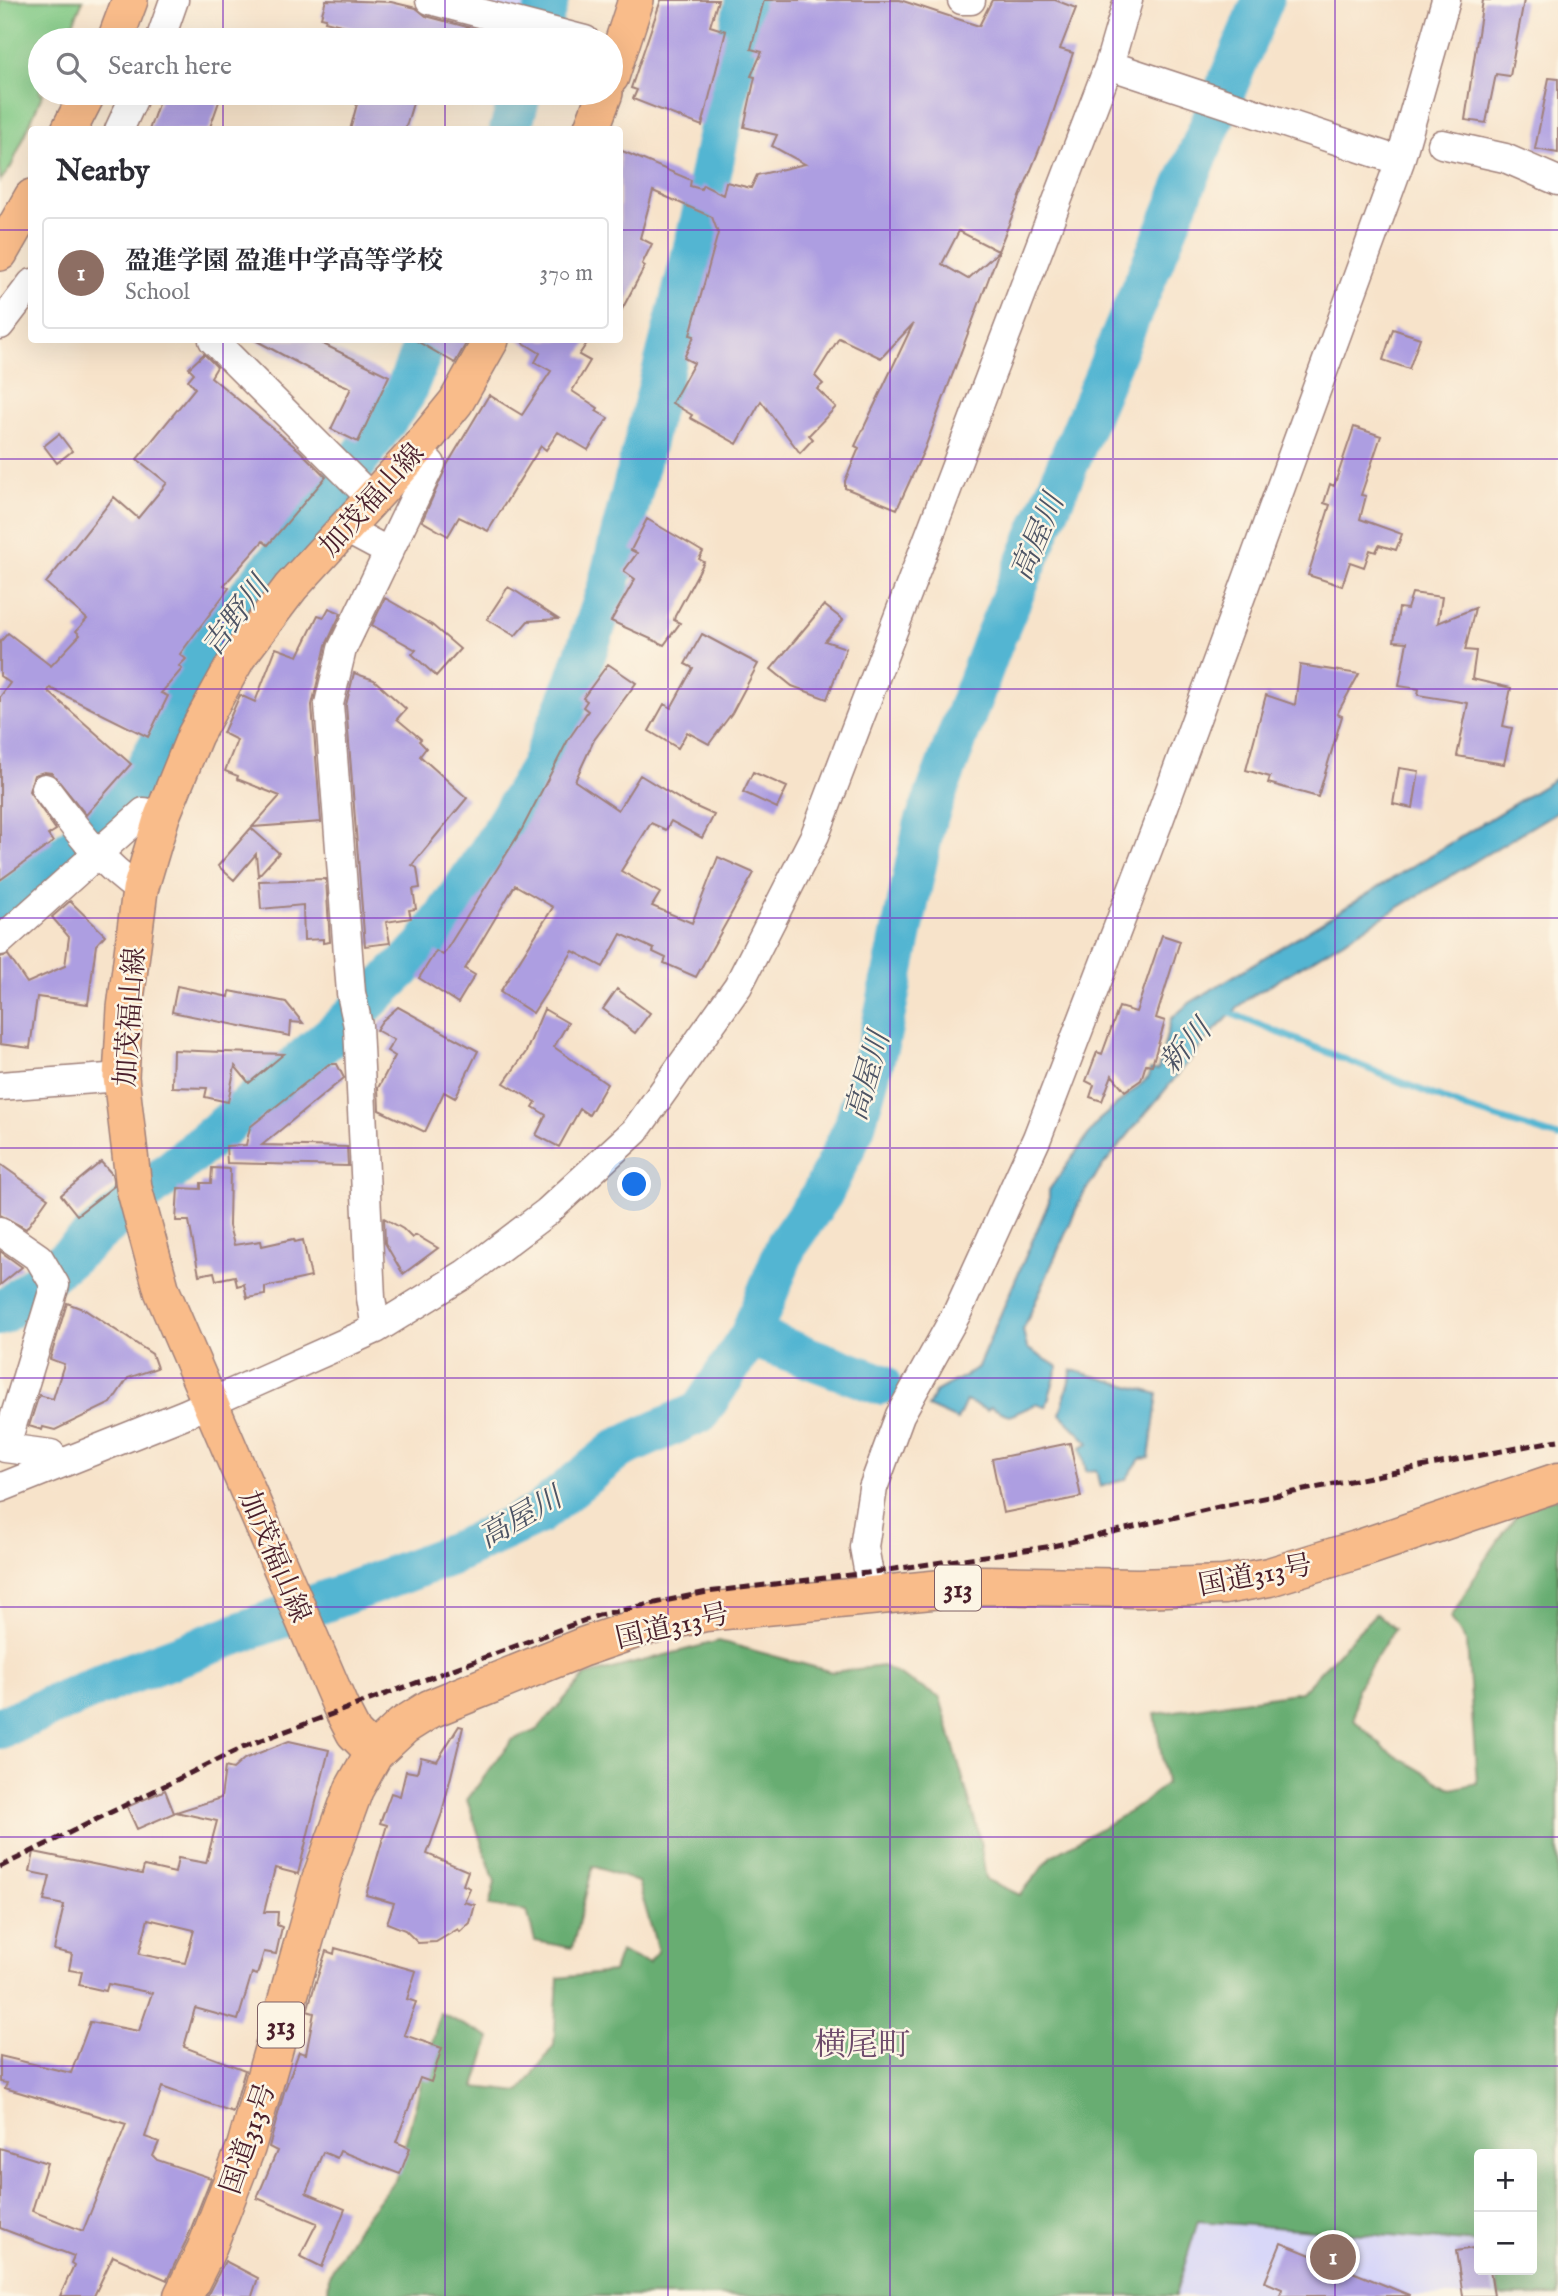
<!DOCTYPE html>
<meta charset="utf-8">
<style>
:root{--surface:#fff;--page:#f2f2f3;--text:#2b2b33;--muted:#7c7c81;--line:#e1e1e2;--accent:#1f6fb2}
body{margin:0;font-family:"IM FELL English","Noto Serif JP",serif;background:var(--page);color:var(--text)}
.controls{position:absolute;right:21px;bottom:21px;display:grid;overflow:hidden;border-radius:7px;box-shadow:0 7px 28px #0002}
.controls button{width:63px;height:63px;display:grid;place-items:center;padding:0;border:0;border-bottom:2px solid var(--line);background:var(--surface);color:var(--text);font:35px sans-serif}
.you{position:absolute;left:635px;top:1185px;width:24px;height:24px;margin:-18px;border:5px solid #fff;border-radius:50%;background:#1a73e8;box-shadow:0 0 0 10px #1a73e833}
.badge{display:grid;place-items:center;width:46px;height:46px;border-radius:50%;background:var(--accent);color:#fff;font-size:23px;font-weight:700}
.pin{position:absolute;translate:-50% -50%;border:4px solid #fff;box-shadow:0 2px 7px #0006}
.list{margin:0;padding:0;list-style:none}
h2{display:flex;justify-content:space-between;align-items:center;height:91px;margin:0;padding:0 28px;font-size:30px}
h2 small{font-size:23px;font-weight:400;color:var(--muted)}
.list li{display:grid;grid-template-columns:46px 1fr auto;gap:21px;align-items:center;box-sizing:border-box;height:112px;margin:0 14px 14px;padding:0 14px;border:2px solid var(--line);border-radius:7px}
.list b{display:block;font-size:26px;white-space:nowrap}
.list p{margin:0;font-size:23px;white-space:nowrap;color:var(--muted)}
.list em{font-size:23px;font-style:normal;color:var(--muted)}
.icon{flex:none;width:38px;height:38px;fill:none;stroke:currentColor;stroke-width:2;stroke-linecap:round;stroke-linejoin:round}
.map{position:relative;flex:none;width:1558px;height:2296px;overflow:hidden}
.search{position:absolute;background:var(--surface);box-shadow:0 7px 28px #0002;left:28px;top:28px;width:595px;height:77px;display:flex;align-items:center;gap:18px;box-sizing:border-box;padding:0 24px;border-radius:38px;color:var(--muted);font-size:26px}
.panel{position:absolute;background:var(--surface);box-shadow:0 7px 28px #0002;left:28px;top:126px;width:595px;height:217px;border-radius:7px}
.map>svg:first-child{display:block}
</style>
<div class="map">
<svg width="1558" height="2296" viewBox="0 0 1558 2296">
<rect width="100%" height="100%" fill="#fcf5e5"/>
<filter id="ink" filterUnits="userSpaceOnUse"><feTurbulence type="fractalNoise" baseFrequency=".0143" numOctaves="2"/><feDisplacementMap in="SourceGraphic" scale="14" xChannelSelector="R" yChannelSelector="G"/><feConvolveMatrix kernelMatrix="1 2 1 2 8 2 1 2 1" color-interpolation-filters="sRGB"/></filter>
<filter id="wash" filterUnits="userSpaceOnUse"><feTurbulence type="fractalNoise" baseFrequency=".00686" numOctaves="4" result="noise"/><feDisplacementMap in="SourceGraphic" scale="28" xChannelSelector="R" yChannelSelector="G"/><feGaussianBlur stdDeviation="1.57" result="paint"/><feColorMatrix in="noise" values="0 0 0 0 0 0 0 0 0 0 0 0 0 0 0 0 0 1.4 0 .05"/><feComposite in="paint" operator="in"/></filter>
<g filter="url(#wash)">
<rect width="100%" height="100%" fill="#f7e3ca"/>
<path fill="#d8d7f8" d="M465 0H537L532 17Z
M1197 2221 1479 2243V2270H1495L1499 2296H1175Z"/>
<path fill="#81c985" stroke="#667458" stroke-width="2" d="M0 0H83L66 40H40V93H43L11 167 0 181Z"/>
<path fill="#68ad72" stroke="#59664e" stroke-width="2" d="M1558 1497V2296H1499L1495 2270H1532V2154H1479V2243L1198 2221 1175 2296H328L329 2275 359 2225 396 2178 440 2013 490 2038 475 2087 520 2092 554 2045 558 1978 613 1972 620 1952 649 1963 658 1951 638 1882 593 1866 572 1948 535 1941 527 1911 489 1906 495 1882 467 1800 512 1740 537 1730 585 1676 719 1641 832 1672 883 1666 940 1698 979 1835 986 1879 1020 1895 1052 1856 1139 1806 1166 1783 1155 1714 1301 1692 1376 1613 1394 1629 1357 1688 1354 1720 1386 1750 1452 1789 1477 1783 1467 1644 1451 1618 1484 1561 1520 1510Z"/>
<path fill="#53b5d2" stroke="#4e6a7e" stroke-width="2" d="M1558 777V811L1247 999 1213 1032 1104 1164 1082 1196 1023 1330 1027 1348 1058 1367 1046 1407 1036 1404 1010 1416 991 1407 987 1410 966 1401 957 1420 928 1407 935 1392 977 1369 1049 1202V1190L1099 1120 1148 1078 1150 1070H1158L1171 1019 1188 1004Z
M1072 1370 1158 1394 1149 1458 1140 1459 1126 1479 1100 1487 1096 1470 1086 1471 1081 1447 1089 1443 1060 1414Z"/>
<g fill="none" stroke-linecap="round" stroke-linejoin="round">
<path stroke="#53b5d2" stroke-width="7" d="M1225 1011 1468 1109 1558 1137"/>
<path stroke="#53b5d2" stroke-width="42" d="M536 40 548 0
M510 130 521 93
M0 910 103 822 142 775 175 717 212 638 334 495 404 395 426 340
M0 1315 336 1032 424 947 491 849 539 770 576 681 607 591 702 216 746 0
M750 1336 880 1384
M0 1728 110 1681 450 1555 538 1514 618 1449 700 1412 750 1336 787 1244 822 1194 854 1128 880 1037 924 826 993 642 1263 0"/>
</g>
<g id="blocks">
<path fill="#ad9ee1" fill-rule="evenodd" d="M326 0 391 2 416 8 426 16 516 40H350L353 28 325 21 326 18 321 17Z
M661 0H718L710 26 726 31 702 126 633 99 637 90 631 88Z
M764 0H900L979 26 992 0H1055L1076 8 1060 49 1073 53 1048 128 998 251 959 231 942 264 968 279 999 251 924 450 897 509 845 488V481L859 448 855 446 913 324 881 358 839 338 815 376 823 384 817 389 836 407 809 435 813 439 800 453 761 401 737 444 690 418 692 415 672 403 694 363 684 358 694 336 690 335 718 233 712 217 653 191 640 238 652 244 642 264 645 266 620 313V150L691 180 690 186 701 189 703 185 723 195 726 182 751 188 757 175 805 164 772 146 777 135 744 127 755 77 751 76 762 52 751 49Z
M1483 0H1524L1510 76 1496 74 1486 123 1465 120Z
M1549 78 1558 79V153L1535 149Z
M162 93H222L209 130H149Z
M360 93H416L405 130H350Z
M1393 329 1420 338 1409 369 1383 360Z
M255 340H315L389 376 358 442 331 429 351 388 318 374Z
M415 340H468L455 363Z
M519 340H589L579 355 590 361 572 391 598 408 596 411 608 418 588 450 558 432 546 450 541 446 488 531 459 517 448 536 422 521 447 465 489 395 522 415 551 371 535 362 540 353Z
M204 354 217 367 211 377 300 451 326 477 268 545 263 541 224 585 229 588 180 654 186 659 179 666 182 669 161 693 168 696 148 737 50 688 48 691 131 764 86 815 52 773 44 772 34 775 29 791 56 830 48 835 53 842 0 880V697L10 683 0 676V642L8 633 51 666 80 635 76 631 87 619 46 583 114 497 138 518 167 483 137 459 195 388 188 380 194 373 189 368Z
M1354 427 1381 436 1361 495 1366 496 1360 519 1402 534 1396 550 1379 545 1376 552 1370 550 1364 567 1350 562 1342 586 1308 575 1330 505 1324 503 1330 484 1334 486Z
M59 434 72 451 57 463 44 446Z
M647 519 703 552 699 559 704 562 675 616 674 620 680 623 664 645 611 621 635 579 624 571 637 553 631 550Z
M508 587 517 592 558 619 528 621 515 636 487 619Z
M1412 593 1442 597 1438 623 1475 608 1465 650 1476 651 1472 679 1511 688 1503 726 1512 728 1504 764 1457 756 1468 703 1418 695 1419 689 1399 686 1407 642 1394 641 1399 608 1407 609Z
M385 598 432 625 460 649 436 676 412 654 416 650 372 625Z
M824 605 843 620 825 641 846 648 827 699 792 686 771 669Z
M329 608 341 613 326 645 312 705 321 822 252 827 280 796 237 779 238 776 225 771 237 740 223 733 240 695 255 702 276 648 298 656 318 615 324 617Z
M702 634 758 664 732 713 709 744 687 732 678 748 649 731 664 704 671 708 693 668 685 664Z
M608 664 636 683 594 740 575 781 618 810 640 775 683 801 714 815 702 838 671 821 666 830 651 823 621 871 660 893 652 906 692 923 718 857 754 873 696 977 664 963 666 958 653 952 654 949 621 934 603 967 573 951 533 1013 500 992 553 907 515 885 465 969 475 975 458 1003 419 978 436 951 443 955 522 829 568 740 588 711 583 707 587 701 583 698Z
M1300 665 1359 674 1337 714 1342 716 1318 797 1268 783 1270 777 1246 770 1266 695 1295 705Z
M354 673 374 680 406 709 397 719 421 739 419 741 426 748 420 756 467 798 412 865 417 868 420 888 413 889 416 909 409 910 411 918 386 922 390 943 365 946 346 705Z
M1399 768 1419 771 1413 808 1393 804Z
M753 772 787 787 777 808 743 792Z
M251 828 279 853 258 876 256 854 234 880 218 866Z
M326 879 330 942 323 943V939L304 940 303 905 261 909 259 881Z
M70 901 105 935 96 945 88 1004 37 997 30 1048 0 1044V957L8 955 27 983 65 966 69 937 52 917Z
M1162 935 1180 941 1156 1018 1165 1021 1152 1065 1146 1064 1141 1080 1125 1091 1112 1075 1102 1101 1090 1097 1094 1085 1086 1081 1097 1052 1102 1054 1119 1007 1136 1012Z
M177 986 229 997 230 991 286 1002 303 1023 291 1022 290 1036 172 1012Z
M617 989 650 1013 635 1033 603 1009Z
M398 1007 478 1051 455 1098 444 1092 425 1132 379 1110 378 1088 395 1056 387 1051 394 1040 376 1030 382 1021Z
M544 1009 568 1023 554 1047 607 1084 589 1115 580 1109 559 1147 536 1135 546 1115 533 1107 536 1102 504 1083 526 1052Z
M173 1050 223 1052 284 1054 249 1083 235 1066 228 1102 205 1097 207 1088 172 1087Z
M329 1064H337L344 1078 262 1145 347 1147 348 1166 227 1163 226 1146 246 1145 250 1127Z
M101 1162 112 1174 114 1186 77 1215 61 1195Z
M0 1164 48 1198 26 1229 0 1215Z
M212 1168 230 1169 229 1226 234 1245 261 1241 262 1246 294 1239 295 1242 303 1240 311 1277 265 1287V1295L247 1298 244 1284 237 1286 235 1276 216 1280 214 1272 199 1275 189 1221H176L178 1188 201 1189V1183H211Z
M384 1218 403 1229 412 1238 416 1235 438 1248 403 1274 385 1243Z
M0 1251 22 1267 0 1285Z
M67 1303 85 1310 152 1354 157 1368 128 1378 111 1403 55 1430 43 1427 42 1430 29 1426 39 1395 53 1399 64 1364 50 1359Z
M1070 1443 1081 1497 1003 1513 992 1459Z
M459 1726 463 1727 442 1813 427 1854 468 1871 463 1885 470 1888 464 1902 475 1905 470 1923 460 1932 458 1929 436 1942 418 1943 405 1930 387 1923 394 1903 366 1895 387 1825 380 1823 391 1793 400 1796 406 1771 417 1773 421 1757 437 1761Z
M289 1741 329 1750 298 1874 275 1868 264 1912H278L277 1925 282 1927 276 1954 264 1952 257 1975 252 1973 238 2020 195 2008 184 2047 245 2070 233 2112 162 2087 145 2137 159 2142 153 2156 157 2160 211 2178 186 2241 167 2280 113 2256 94 2296H60L74 2265 71 2263 74 2256 0 2228V2148L47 2163 32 2211 83 2231 126 2124 5 2088 7 2083 0 2082V2056L71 2073 90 2022 139 2031 152 1993 108 1984 106 1991 79 1985 82 1972 69 1970 72 1954 54 1950 64 1905 44 1901 50 1876 30 1872 34 1852 142 1874 144 1866 175 1873 178 1858 206 1863 217 1821 176 1812 221 1798 225 1767 233 1769 244 1759ZM148 1919 194 1930 185 1963 139 1954Z
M165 1790 174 1813 137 1829 127 1807Z
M335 1948 416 1971 407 1999 416 2002 404 2035 442 2048 431 2082 420 2078 396 2142 410 2148 400 2174 340 2151 337 2158 323 2152 306 2193 345 2209 322 2267 300 2256 317 2223 257 2198 277 2151 269 2147 284 2092 299 2052 306 2054 314 2013 307 2011 314 1988 326 1951 334 1954Z
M1281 2243 1409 2295V2296H1280L1282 2289 1265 2282Z
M1474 2248 1475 2252 1479 2251V2270H1490L1494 2296H1463L1456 2251Z
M225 2261 258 2278 252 2296H207Z"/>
</g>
</g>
<g filter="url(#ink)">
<use href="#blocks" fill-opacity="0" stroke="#a0817a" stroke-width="2"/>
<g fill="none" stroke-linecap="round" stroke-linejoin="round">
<defs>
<path id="minor" d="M430 0 585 40
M962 0H971
M160 40 174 0
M1109 65 1400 161
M119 130 136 93
M1442 144 1505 158 1558 181
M0 325 32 283
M213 340 371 498
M344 528 387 551
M45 788C73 825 101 864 140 890
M0 941 144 812 162 816
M0 1086 121 1077
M0 1231 39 1258 55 1285 5 1448 51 1454 53 1465
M376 1329 371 1298 358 1026 351 993 329 704 342 649 431 464 417 450
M0 1488 185 1414 376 1329 465 1274 547 1212 635 1131 738 986 815 835 1109 65 1128 0
M873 1597 864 1547 873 1488 900 1415 957 1313 1037 1138 1158 823 1400 161 1446 0"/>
<path id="major" d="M115 40 130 0
M611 77 636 0
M69 130 88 93
M591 130 605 93
M0 253 32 197
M374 1753 354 1733 341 1708 162 1291 134 1188 121 1077 125 1008 140 890 162 816 195 735 238 657 291 587 417 450 456 402 491 340"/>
<path id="highway" d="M183 2296 206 2250 246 2147 322 1877 354 1789 374 1753 403 1726 430 1709 583 1647 641 1627 705 1612 983 1585 1138 1588 1224 1585 1269 1577 1357 1550 1558 1482"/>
</defs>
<use href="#minor" stroke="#a0817a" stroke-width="31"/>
<use href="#major" stroke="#a0817a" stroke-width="38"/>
<use href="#highway" stroke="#a0817a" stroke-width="41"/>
<use href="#minor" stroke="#fff" stroke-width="28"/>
<use href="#major" stroke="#f9bc8a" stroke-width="35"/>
<use href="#highway" stroke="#f9bc8a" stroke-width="38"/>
<path stroke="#4a1f2b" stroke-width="5" stroke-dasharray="10 5" stroke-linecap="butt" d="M0 1867 243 1747 599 1615 707 1592 867 1573 1053 1546 1223 1506 1558 1440"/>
</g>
</g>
<path fill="none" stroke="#7b2cbf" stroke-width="2" stroke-opacity="0.55" d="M223 0V40M445 0V40M668 0V2296M890 0V2296M1113 0V2296M1335 0V2296M223 93V130M445 93V130M0 230H32M620 230H1558M223 340V2296M445 340V2296M0 459H1558M0 689H1558M0 918H1558M0 1148H1558M0 1378H1558M0 1607H1558M0 1837H1558M0 2066H1558"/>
<g text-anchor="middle" stroke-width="5" stroke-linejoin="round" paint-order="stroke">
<g fill="#fcf5e5" stroke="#7f5f63" stroke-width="2">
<rect x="935" y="1565.5" width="46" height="45" rx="5"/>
<rect x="258" y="2002.5" width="46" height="45" rx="5"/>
</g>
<g font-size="26" font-weight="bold" fill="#4a1f2b">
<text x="958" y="1597">313</text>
<text x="281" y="2034">313</text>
</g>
<g font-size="28" fill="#4a1f2b" stroke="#fcf5e5">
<text transform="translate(371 499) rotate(-48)" y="10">加茂福山線</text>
<text transform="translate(129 1017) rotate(-86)" y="10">加茂福山線</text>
<text transform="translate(276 1556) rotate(67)" y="10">加茂福山線</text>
<text transform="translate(1255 1574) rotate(-11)" y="10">国道313号</text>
<text transform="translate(672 1625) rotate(-13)" y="10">国道313号</text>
<text transform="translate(247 2138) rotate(-71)" y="10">国道313号</text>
</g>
<g font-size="30" font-style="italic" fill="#4d5465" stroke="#fcf5e5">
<text transform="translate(1037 537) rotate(-67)" y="10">高屋川</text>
<text transform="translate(235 616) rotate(-53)" y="10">吉野川</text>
<text transform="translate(1185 1046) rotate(-48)" y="10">新川</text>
<text transform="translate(867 1076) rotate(-74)" y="10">高屋川</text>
<text transform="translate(520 1517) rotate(-30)" y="10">高屋川</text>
</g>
<g font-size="32" fill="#6d4b6b" stroke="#fcf5e5">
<text x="862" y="2055">横尾町</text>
</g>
</g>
</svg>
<div class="controls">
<button>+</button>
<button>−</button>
</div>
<div class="you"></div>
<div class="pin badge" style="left:1333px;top:2257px;background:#8d6e63">1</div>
<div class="search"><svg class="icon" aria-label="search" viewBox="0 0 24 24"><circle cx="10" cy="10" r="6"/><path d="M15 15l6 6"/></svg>Search here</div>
<section class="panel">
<h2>Nearby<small></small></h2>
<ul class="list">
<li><span class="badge" style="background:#8d6e63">1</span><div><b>盈進学園 盈進中学高等学校</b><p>School</p></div><em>370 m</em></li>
</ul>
</section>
</div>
